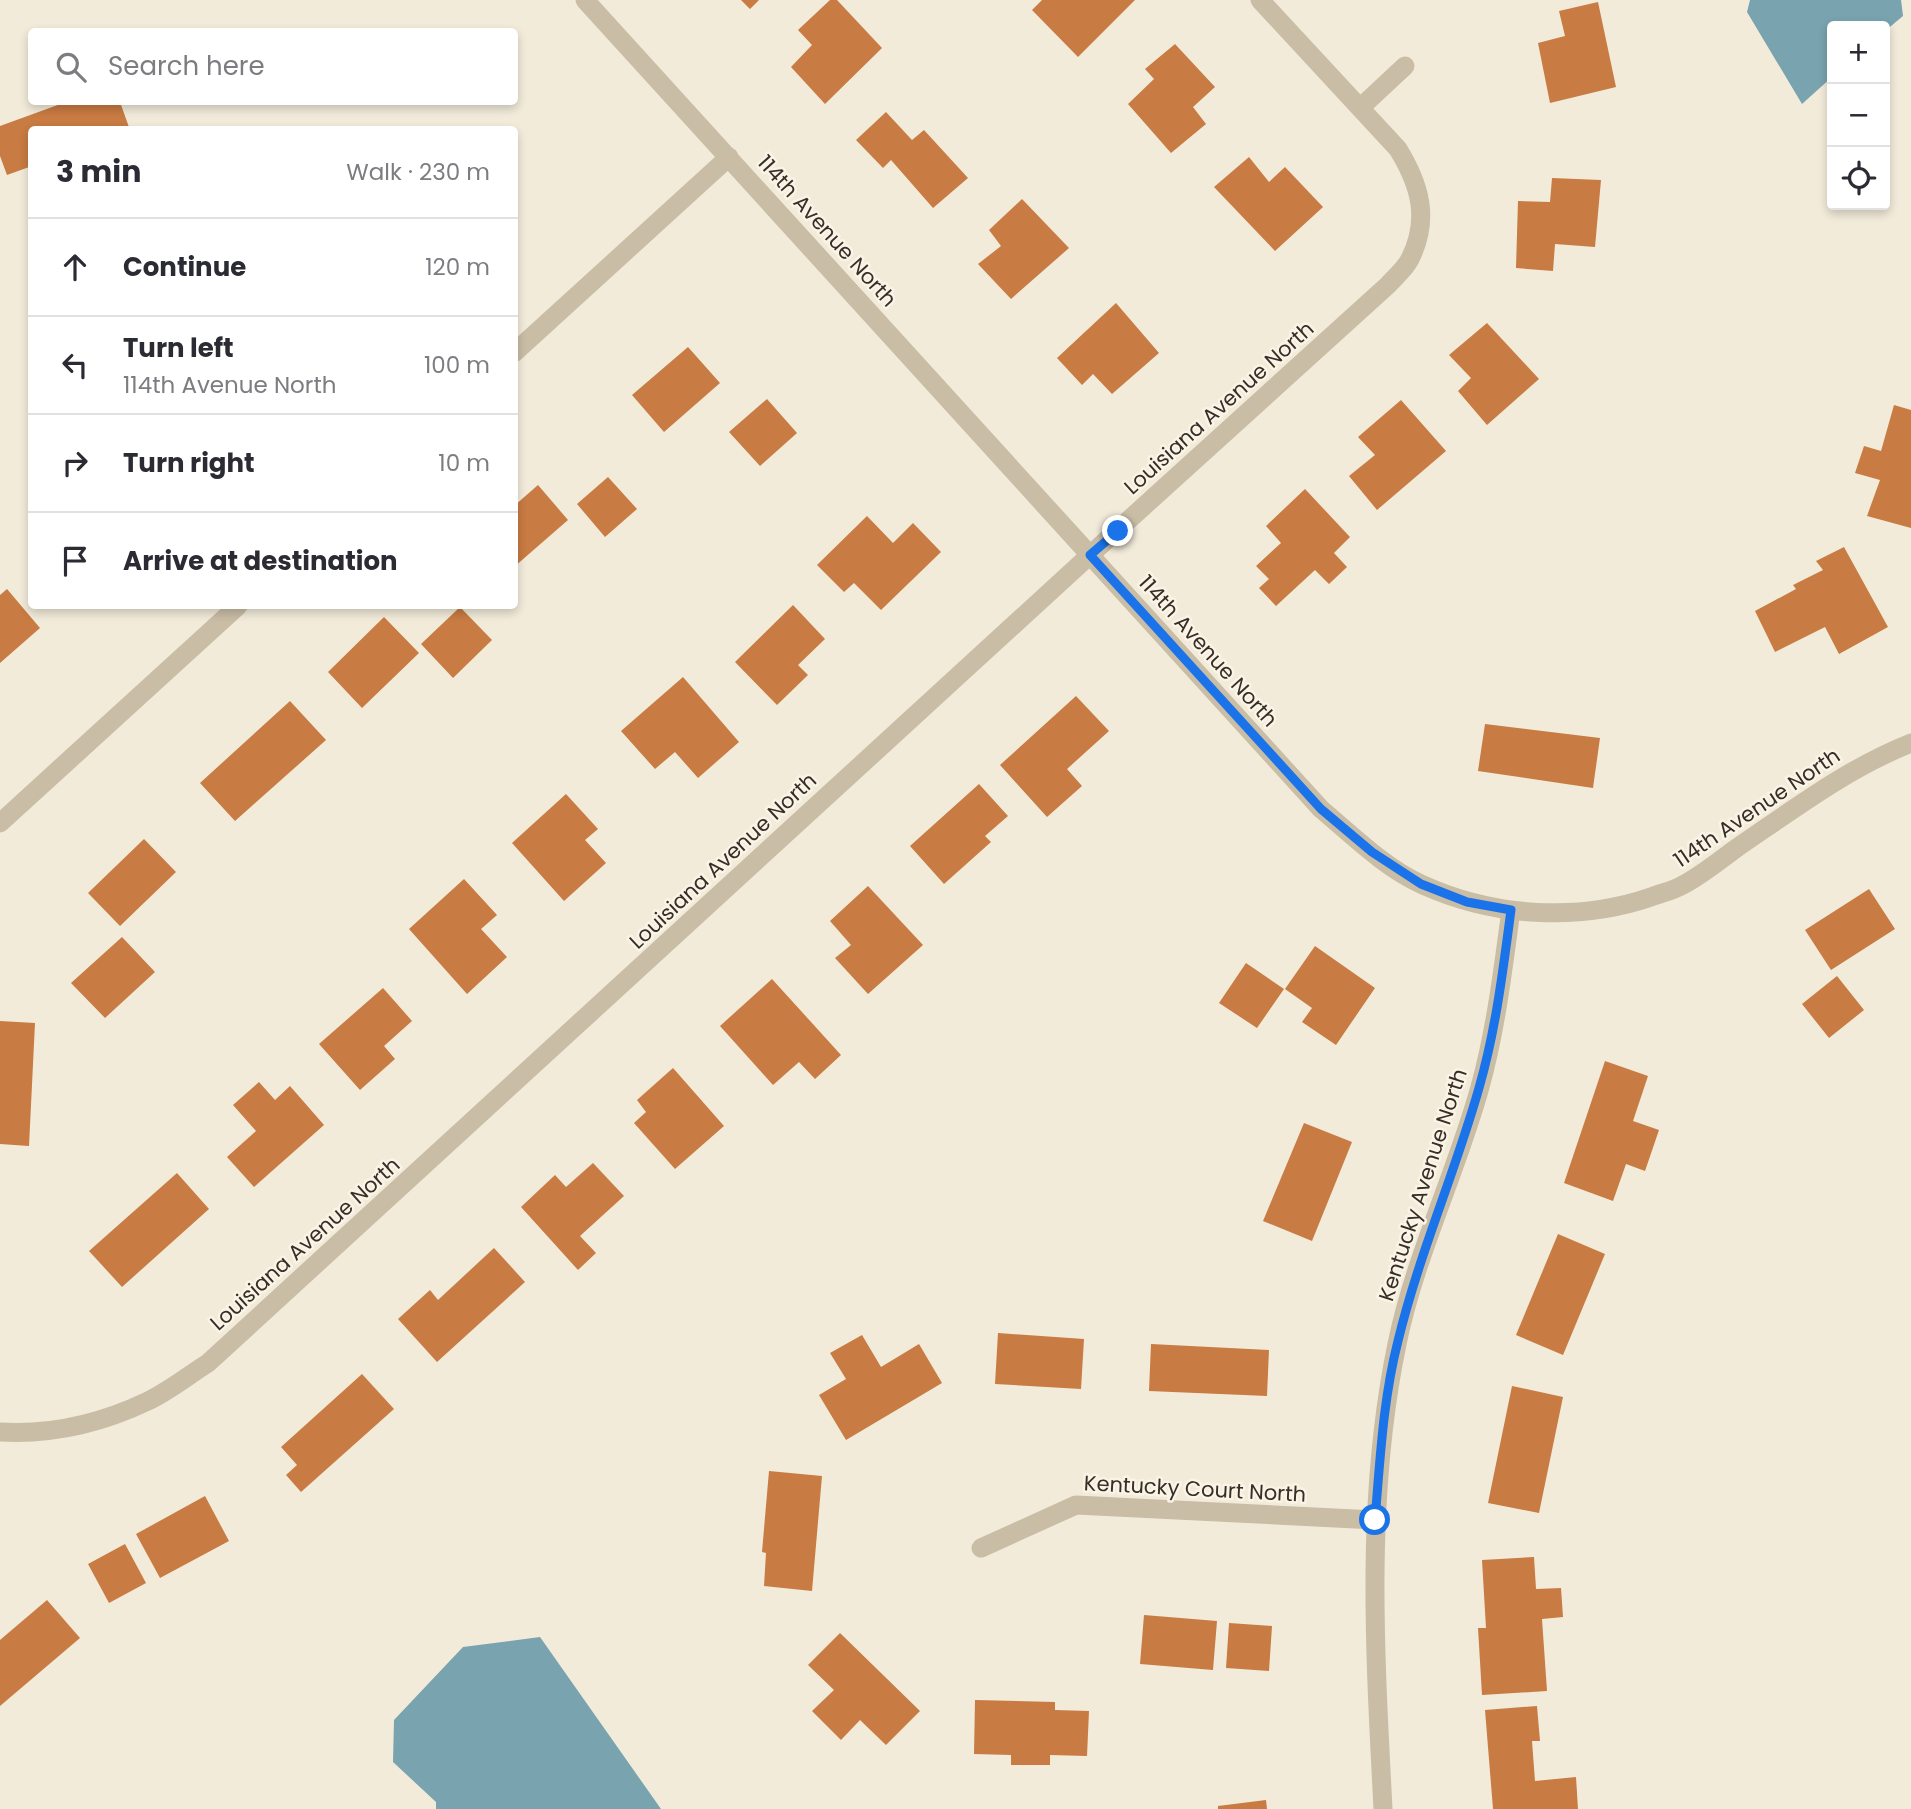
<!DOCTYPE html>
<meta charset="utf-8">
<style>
:root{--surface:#fff;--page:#f2f2f3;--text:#2b2b33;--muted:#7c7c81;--line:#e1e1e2}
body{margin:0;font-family:Poppins,sans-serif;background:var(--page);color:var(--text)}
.controls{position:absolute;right:21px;top:21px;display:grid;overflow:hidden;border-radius:7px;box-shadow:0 4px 10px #0003}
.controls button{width:63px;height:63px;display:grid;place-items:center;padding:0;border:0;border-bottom:2px solid var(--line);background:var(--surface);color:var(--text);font:35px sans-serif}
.stop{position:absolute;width:21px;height:21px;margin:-16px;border:5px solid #1a73e8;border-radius:50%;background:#fff}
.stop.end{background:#1a73e8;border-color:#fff;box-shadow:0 2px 7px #0008}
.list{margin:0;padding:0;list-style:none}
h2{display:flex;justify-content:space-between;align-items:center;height:91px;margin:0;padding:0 28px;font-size:30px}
h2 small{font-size:23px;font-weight:400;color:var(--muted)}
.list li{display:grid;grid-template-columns:46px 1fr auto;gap:21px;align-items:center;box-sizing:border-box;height:98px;padding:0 28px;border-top:2px solid var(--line)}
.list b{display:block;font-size:26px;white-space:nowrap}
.list p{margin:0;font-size:23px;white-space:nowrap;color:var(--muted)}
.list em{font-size:23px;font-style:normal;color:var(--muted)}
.icon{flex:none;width:38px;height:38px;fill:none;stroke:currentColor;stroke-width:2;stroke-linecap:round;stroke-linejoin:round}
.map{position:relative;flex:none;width:1911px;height:1809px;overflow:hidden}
.search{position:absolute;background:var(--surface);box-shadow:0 4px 10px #0003;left:28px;top:28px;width:490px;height:77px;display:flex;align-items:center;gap:18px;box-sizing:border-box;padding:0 24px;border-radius:7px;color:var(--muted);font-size:26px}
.panel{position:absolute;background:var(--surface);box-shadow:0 4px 10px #0003;left:28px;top:126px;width:490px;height:483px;border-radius:7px}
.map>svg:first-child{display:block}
</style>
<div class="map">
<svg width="1911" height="1809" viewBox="0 0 1911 1809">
<rect width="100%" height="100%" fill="#f2ebda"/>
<path fill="#78a3af" d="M1750 0H1901L1903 16 1885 31V26H1832V77L1802 104 1747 12Z
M540 1637 661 1809H436V1802L393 1762 394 1720 463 1647Z"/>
<path fill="#c87b42" d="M741 0H759L750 9Z
M830 0H837L882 48 825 104 791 67 812 45 798 30Z
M1042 0H1135L1078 57 1032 10Z
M1598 2 1616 87 1550 103 1538 43 1565 36 1559 11Z
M1175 44 1215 87 1193 107 1206 124 1171 153 1128 104 1154 79 1145 69Z
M66 102H120L130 130H32V166L7 175 0 156V126Z
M886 112 912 140 924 130 968 178 933 208 891 160 883 168 856 140Z
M1249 157 1269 182 1285 167 1323 207 1275 251 1214 187Z
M1552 178 1601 180 1595 247 1555 244 1553 271 1516 268 1518 201 1550 202Z
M1022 199 1069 248 1011 299 978 264 1001 246 989 230Z
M1116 303 1159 353 1112 394 1093 374 1082 385 1057 358Z
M1487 323 1539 379 1487 425 1458 391 1471 378 1449 355Z
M688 347 720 383 664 432 632 395Z
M767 399 797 433 760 466 729 432Z
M1401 400 1446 451 1377 510 1349 476 1375 455 1358 437Z
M1894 405 1911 410V528L1867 516 1880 480 1855 473 1864 446 1881 451Z
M608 477 637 509 605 537 577 504Z
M538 485 568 520 514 567V506Z
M1305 489 1350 537 1334 553 1347 567 1329 584 1315 570 1276 606 1259 588 1269 579 1256 566 1281 543 1266 526Z
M867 516 893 543 913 523 941 552 881 610 854 583 844 592 817 565Z
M1844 547 1888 627 1839 654 1825 627 1775 652 1755 611 1796 589 1793 585 1823 570 1816 561Z
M7 589 40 628 0 663V595Z
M793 605 825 639 798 665 808 675 777 705 735 662Z
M460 607 492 640 453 678 421 644Z
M384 617 419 653 362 708 328 672Z
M683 677 739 742 698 778 675 752 655 769 621 731Z
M1076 696 1109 731 1067 769 1082 786 1047 817 1000 765Z
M290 701 326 740 235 821 200 783Z
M1485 724 1600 738 1593 788 1478 771Z
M979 784 1008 816 985 836 991 842 944 884 910 846Z
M566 794 598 829 585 840 606 863 564 901 512 843Z
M144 839 176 872 120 926 88 893Z
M464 879 497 915 481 929 507 957 467 994 409 929Z
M868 886 923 945 868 994 835 958 851 945 830 921Z
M1869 889 1895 929 1831 970 1805 930Z
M122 937 155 972 105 1018 71 983Z
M1315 946 1375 988 1336 1045 1302 1022 1312 1008 1285 989Z
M1246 963 1284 989 1257 1028 1219 1003Z
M1837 976 1864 1010 1829 1038 1802 1004Z
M772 979 841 1055 815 1079 799 1062 773 1085 720 1026Z
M383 988 412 1021 384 1046 395 1059 360 1090 319 1044Z
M0 1021 35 1023 29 1146 0 1144Z
M1605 1061 1648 1076 1633 1121 1659 1130 1645 1171 1626 1164 1613 1201 1564 1183Z
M673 1068 724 1126 675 1169 634 1123 646 1112 637 1100Z
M259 1082 275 1100 290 1086 324 1125 254 1187 227 1157 256 1131 233 1105Z
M1304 1123 1352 1142 1312 1241 1263 1221Z
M593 1163 624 1196 580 1236 596 1253 578 1270 521 1207 555 1175 566 1187Z
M177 1173 209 1209 122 1287 89 1251Z
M1558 1234 1605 1254 1563 1355 1516 1335Z
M494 1248 525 1282 437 1362 398 1319 430 1290 438 1300Z
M998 1333 1084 1339 1081 1389 995 1384Z
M862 1335 881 1367 919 1344 942 1383 846 1440 819 1395 846 1379 830 1353Z
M1151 1344 1269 1350 1267 1396 1149 1391Z
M362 1374 394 1409 301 1492 286 1475 297 1465 281 1447Z
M1512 1386 1563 1397 1539 1513 1488 1503Z
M769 1471 822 1476 812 1591 764 1586 766 1553 762 1552Z
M205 1496 229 1541 160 1578 136 1534Z
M125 1544 146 1583 109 1603 88 1564Z
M1534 1557 1536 1589 1561 1588 1563 1617 1542 1619 1547 1691 1482 1695 1478 1628H1486L1482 1560Z
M47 1600 80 1638 0 1706V1640Z
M1144 1615 1217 1621 1213 1670 1140 1664Z
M1229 1623 1272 1626 1269 1671 1226 1668Z
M840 1633 920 1711 886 1745 860 1720 841 1740 812 1711 834 1690 808 1665Z
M975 1700 1055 1702V1710L1089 1711 1087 1756 1050 1755V1765H1011V1755L974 1754Z
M1537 1706 1540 1741H1532L1535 1781 1576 1777 1578 1809H1493L1485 1710Z
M1266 1800 1267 1809H1218V1806Z"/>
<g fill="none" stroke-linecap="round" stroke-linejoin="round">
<path stroke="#cabda6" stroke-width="19" d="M585 0 1321 809C1353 836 1385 868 1423 885 1494 917 1578 922 1651 897 1661 893 1672 891 1681 886 1701 876 1720 860 1738 847 1794 809 1848 768 1911 743
M1360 108 1405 66
M514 353 729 157
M0 823 238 606
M0 1432C51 1435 102 1423 148 1401 169 1391 189 1375 208 1363L1090 555 1388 285C1395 277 1405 269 1410 259 1430 219 1420 185 1398 149L1260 0
M981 1548 1076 1505 1375 1520
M1383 1809C1375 1653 1365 1498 1397 1344 1415 1256 1456 1174 1480 1087 1496 1029 1503 969 1511 910"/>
</g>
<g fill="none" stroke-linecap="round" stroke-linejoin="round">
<path stroke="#1a73e8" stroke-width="9" d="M1118 531 1090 555 1321 809 1372 852 1421 884 1467 902 1511 910C1503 970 1496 1029 1479 1088 1455 1173 1419 1254 1398 1341 1383 1399 1380 1461 1375 1520"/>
</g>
<g text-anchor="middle" stroke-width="5" stroke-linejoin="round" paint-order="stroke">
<g font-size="21" fill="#362e27" stroke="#faf4e6">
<text transform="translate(827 231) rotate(48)" y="7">114th Avenue North</text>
<text transform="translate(1219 408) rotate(-42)" y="7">Louisiana Avenue North</text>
<text transform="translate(1208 651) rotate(48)" y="7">114th Avenue North</text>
<text transform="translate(1757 808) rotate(-34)" y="7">114th Avenue North</text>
<text transform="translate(723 861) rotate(-43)" y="7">Louisiana Avenue North</text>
<text transform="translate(1423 1185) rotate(-72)" y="7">Kentucky Avenue North</text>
<text transform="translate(305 1244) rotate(-42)" y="7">Louisiana Avenue North</text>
<text transform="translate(1195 1489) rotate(3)" y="7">Kentucky Court North</text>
</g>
</g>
</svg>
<div class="controls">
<button>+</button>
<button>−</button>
<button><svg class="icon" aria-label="locate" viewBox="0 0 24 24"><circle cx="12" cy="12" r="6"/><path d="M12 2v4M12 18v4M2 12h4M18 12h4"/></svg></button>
</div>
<div class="stop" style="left:1375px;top:1520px"></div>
<div class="stop end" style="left:1118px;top:531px"></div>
<div class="search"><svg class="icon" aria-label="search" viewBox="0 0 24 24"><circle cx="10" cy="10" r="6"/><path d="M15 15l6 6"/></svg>Search here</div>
<section class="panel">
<h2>3 min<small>Walk · 230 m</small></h2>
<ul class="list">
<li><svg class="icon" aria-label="ahead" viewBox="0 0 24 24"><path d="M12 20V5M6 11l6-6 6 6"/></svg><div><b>Continue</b></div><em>120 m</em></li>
<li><svg class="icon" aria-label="left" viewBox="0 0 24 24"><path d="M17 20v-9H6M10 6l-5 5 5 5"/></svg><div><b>Turn left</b><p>114th Avenue North</p></div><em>100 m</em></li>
<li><svg class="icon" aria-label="right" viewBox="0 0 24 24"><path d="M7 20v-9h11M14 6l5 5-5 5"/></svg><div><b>Turn right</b></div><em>10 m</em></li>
<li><svg class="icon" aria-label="arrive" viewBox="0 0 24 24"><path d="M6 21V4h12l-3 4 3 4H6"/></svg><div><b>Arrive at destination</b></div></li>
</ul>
</section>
</div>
